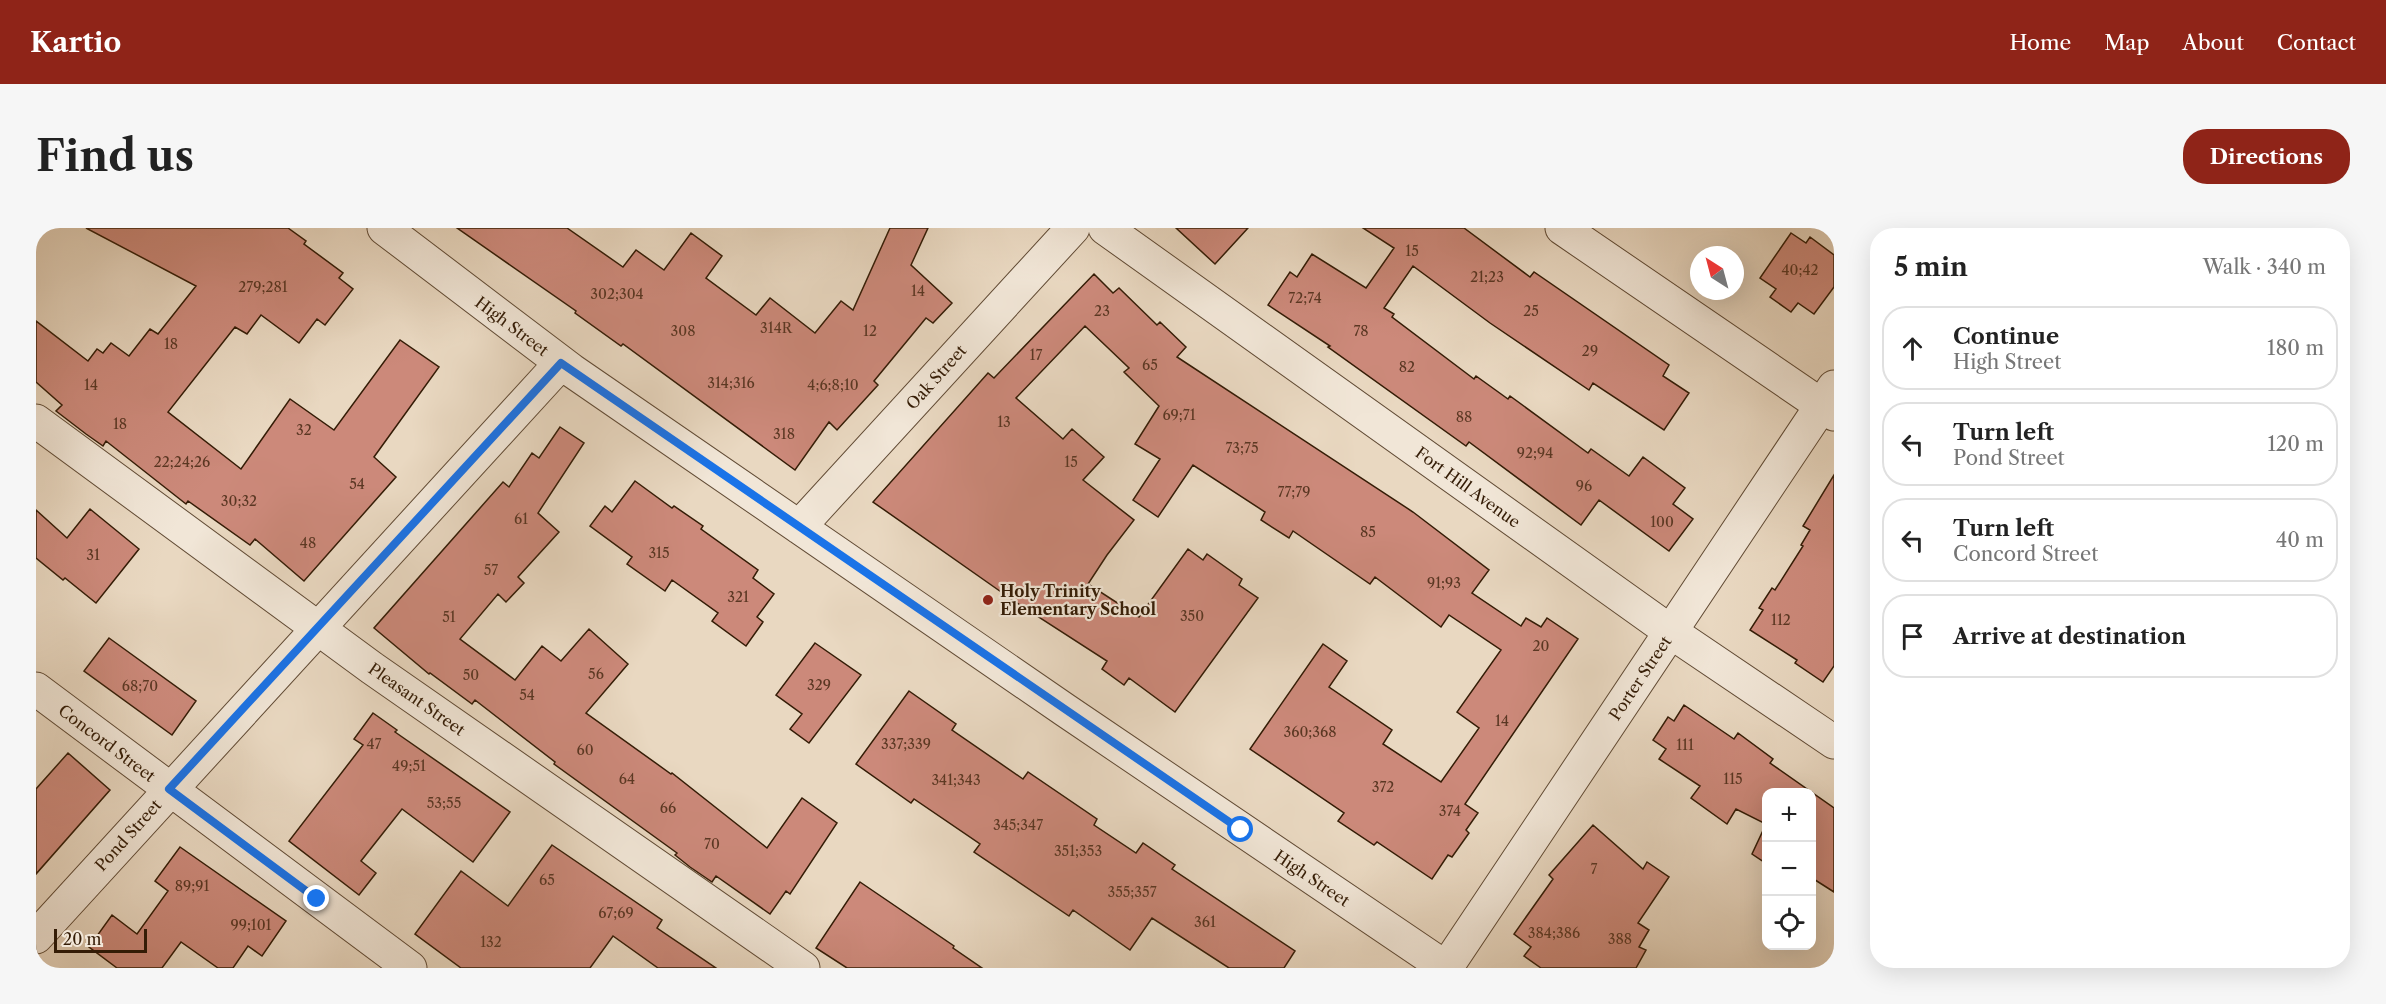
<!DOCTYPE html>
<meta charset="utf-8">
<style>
:root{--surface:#fff;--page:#f6f6f6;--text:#222;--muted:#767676;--line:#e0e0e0;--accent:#8f2418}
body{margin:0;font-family:"Libre Caslon Text",serif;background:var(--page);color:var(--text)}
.controls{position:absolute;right:18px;bottom:18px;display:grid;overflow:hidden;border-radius:12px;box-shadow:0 6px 24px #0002}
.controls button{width:54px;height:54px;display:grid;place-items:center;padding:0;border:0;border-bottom:2px solid var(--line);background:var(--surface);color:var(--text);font:30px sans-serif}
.compass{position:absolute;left:1654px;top:18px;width:54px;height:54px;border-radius:50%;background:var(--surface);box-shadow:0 6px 24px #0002;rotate:324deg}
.scale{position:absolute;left:18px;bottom:15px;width:93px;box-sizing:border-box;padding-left:6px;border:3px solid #341c06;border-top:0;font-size:16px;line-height:21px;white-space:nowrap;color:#341c06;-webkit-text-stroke:4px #f1e6d7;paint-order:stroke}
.stop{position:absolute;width:18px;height:18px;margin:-14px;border:4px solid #1a73e8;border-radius:50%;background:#fff}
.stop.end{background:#1a73e8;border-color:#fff;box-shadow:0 2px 6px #0008}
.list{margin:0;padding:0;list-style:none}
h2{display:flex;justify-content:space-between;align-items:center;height:78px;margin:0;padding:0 24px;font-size:26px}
h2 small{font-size:20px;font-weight:400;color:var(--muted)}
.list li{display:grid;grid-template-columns:39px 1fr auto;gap:18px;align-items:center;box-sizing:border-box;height:84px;margin:0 12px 12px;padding:0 12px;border:2px solid var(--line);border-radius:24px}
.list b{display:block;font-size:22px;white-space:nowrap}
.list p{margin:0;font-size:20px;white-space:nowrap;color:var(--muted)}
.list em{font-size:20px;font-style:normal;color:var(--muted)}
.icon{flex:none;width:33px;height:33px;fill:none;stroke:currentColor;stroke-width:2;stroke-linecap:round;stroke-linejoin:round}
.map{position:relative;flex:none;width:1798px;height:740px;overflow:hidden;border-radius:24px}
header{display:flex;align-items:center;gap:36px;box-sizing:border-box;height:84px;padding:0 30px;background:var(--accent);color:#fff}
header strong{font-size:28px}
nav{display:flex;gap:33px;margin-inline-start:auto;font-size:21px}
.intro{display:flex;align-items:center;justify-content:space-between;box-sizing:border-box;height:144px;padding:0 36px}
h1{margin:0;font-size:42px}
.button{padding:15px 27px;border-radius:24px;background:var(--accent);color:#fff;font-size:21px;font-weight:700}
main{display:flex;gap:36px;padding:0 36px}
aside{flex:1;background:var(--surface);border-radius:24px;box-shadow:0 6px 24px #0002}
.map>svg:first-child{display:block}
</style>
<header>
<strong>Kartio</strong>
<nav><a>Home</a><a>Map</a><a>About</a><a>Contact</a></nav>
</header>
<div class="intro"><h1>Find us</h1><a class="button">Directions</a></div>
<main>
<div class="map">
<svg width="1798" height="740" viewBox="0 0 1798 740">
<rect width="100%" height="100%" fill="#e9d8c1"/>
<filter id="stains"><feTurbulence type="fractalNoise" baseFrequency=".00333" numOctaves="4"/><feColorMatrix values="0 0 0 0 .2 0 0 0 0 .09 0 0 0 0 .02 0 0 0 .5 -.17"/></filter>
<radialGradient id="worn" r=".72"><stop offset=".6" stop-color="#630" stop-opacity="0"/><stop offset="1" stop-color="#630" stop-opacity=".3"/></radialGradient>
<path fill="#cc897a" stroke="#341c06" stroke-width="1.5" d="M50 0H252L270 13 268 16 307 45 303 50 317 61 289 97 281 91 263 115 225 87 211 106 199 99 132 184 205 241 254 171 298 202 364 112 403 139 338 229 360 249 268 353 219 311 214 317 152 273 150 276 70 213 67 218 50 206 20 183 26 177 0 154V93L52 133 61 121 67 125 75 115 93 128 114 101 122 106 160 58Z
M421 0H531L587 39 600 22 628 42 655 5 686 28 670 50 720 87 734 70 779 105 805 73 817 82 854 0H892L875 37 916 75 897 95 890 90 838 153 842 157 801 202 793 194 759 242 587 116 585 118 539 85 540 83Z
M1140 0H1212L1179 36Z
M1327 0H1428L1494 49 1498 44 1633 137 1627 148 1653 165 1628 202 1557 155 1553 162 1454 95 1377 38 1348 80 1358 86 1356 89 1438 151 1440 148 1472 171 1474 168 1552 225 1555 221 1593 248 1607 229 1649 260 1637 276 1657 291 1633 323 1563 272 1545 297 1433 214 1430 218 1292 119 1294 118 1232 77 1254 44 1261 49 1276 26 1330 60 1358 20Z
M1755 5 1770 15 1774 9 1798 27V59L1778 86 1762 75 1755 84 1734 69 1740 61 1724 50Z
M1058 46 1077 65 1083 60 1121 97 1124 94 1150 119 1141 129 1377 284 1453 342 1436 365 1485 398 1490 390 1505 399 1511 390 1542 411 1429 576 1442 585 1430 602 1433 605 1416 629 1412 627 1396 651 1341 614 1338 617 1302 593 1308 585 1214 521 1287 416 1311 433 1293 459 1356 502 1347 516 1405 554 1443 500 1421 484 1465 422 1413 387 1405 399 1339 349 1334 356 1257 303 1253 310 1225 292 1229 284 1157 237 1122 289 1097 272 1124 231 1099 216 1123 178 1088 144 1093 140 1049 98 980 170 1027 211 1036 201 1068 229 1047 252 1098 292 1071 327 1052 356 1103 389 1152 321 1167 332 1171 326 1206 351 1203 357 1222 370 1139 484 1093 450 1088 457 1066 441 1071 433 978 373 837 274 952 145 958 150Z
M524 199 548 215 502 285 523 304 482 349 488 355 470 374 462 366 424 411 479 452 506 418 525 433 553 401 592 436 550 485 635 546 636 545 731 620 766 570 801 595 754 666 750 663 734 686 680 648 676 654 654 639 639 627 641 625 518 536 519 534 439 472 436 476 394 445 393 446 338 400 467 254 473 259 496 225 503 230Z
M1798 247V438L1787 454 1759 435 1761 432 1714 402 1727 382 1723 380 1736 360 1739 362 1767 318 1765 317 1774 302 1767 298Z
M599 253 636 280 638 278 667 298 665 301 722 342 717 350 738 366 721 389 727 394 710 418 676 393 682 385 636 352 629 363 591 336 596 329 554 298 569 278 576 284Z
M54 281 103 321 60 375 29 350 27 352 0 330V282L31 310Z
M73 410 160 473 136 507 48 443Z
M779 415 825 447 773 515 754 501 766 486 740 467Z
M873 463 920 496 916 502 987 551 992 544 1061 591 1058 597 1100 625 1107 615 1139 637 1136 641 1259 723 1248 740H1193L1116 690 1094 722 1037 682 1033 688 938 624 944 616 878 571 875 575 820 536Z
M1648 477 1698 511 1702 505 1737 531 1734 535 1798 580V664L1776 650V564H1731V636L1716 626 1730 596 1700 581 1691 596 1655 570 1664 558 1623 531 1630 521 1617 512 1632 489 1638 493Z
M337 485 361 502 359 504 474 584 437 634 366 581 325 633 340 645 323 667 253 613 327 517 318 511Z
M32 525 74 562 0 646V561Z
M1557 597 1607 641 1611 634 1633 649 1602 695 1613 702 1603 719 1610 722 1600 740H1505L1488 728 1495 719 1478 706 1517 651 1513 647Z
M516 617 626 692 621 700 680 740H622L577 708 554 740H425L379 706 425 643 472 678Z
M144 619 250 693 226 728 212 718 197 740H182L145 714 126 740H81L53 719 76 687 101 706 132 663 119 653Z
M824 654 918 718 917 720 946 740H811L780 720Z"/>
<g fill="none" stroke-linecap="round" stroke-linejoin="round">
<defs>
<path id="minor" d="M348 0 535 142 1029 482 1410 740 1798 159
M1069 0 1635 404 1798 514
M1526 0 1798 186
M0 193 336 440 767 740
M763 299 1037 0
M0 461 374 740
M0 709 525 135"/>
</defs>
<use href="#minor" stroke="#614b35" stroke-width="35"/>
<use href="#minor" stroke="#f1e6d7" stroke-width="33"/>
</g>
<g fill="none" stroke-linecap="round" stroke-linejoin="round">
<path stroke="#1a73e8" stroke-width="8" d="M281 671 133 561 525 135 1205 602"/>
</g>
<circle fill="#8f2418" stroke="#f1e6d7" stroke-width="2" cx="952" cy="372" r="6"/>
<g text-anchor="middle" stroke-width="4.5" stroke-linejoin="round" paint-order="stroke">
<g font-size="14" fill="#5a3723">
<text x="1376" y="28">15</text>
<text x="1764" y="47">40;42</text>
<text x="1451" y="54">21;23</text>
<text x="227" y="64">279;281</text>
<text x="882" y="68">14</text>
<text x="581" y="71">302;304</text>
<text x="1269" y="75">72;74</text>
<text x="1066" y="88">23</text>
<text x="1495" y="88">25</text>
<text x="740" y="105">314R</text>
<text x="647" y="108">308</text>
<text x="834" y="108">12</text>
<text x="1325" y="108">78</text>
<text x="135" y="121">18</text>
<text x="1554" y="128">29</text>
<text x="1000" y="132">17</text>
<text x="1114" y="142">65</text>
<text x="1371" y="144">82</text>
<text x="695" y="160">314;316</text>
<text x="55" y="162">14</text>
<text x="797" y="162">4;6;8;10</text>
<text x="1143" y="192">69;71</text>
<text x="1428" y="194">88</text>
<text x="968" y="199">13</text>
<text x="84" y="201">18</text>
<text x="268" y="207">32</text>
<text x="748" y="211">318</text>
<text x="1206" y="225">73;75</text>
<text x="1499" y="230">92;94</text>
<text x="146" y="239">22;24;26</text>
<text x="1035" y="239">15</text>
<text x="321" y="261">54</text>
<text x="1548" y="263">96</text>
<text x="1258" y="269">77;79</text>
<text x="203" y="278">30;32</text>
<text x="485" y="296">61</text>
<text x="1626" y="299">100</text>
<text x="1332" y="309">85</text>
<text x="272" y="320">48</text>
<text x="623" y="330">315</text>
<text x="57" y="332">31</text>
<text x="455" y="347">57</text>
<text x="1408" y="360">91;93</text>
<text x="702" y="374">321</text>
<text x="1156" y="393">350</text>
<text x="413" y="394">51</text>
<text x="1745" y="397">112</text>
<text x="1505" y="423">20</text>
<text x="560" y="451">56</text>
<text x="435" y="452">50</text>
<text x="783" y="462">329</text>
<text x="104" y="463">68;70</text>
<text x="491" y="472">54</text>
<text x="1466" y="498">14</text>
<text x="1274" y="509">360;368</text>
<text x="338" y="521">47</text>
<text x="870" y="521">337;339</text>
<text x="1649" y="522">111</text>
<text x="549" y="527">60</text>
<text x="373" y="543">49;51</text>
<text x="591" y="556">64</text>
<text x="1697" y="556">115</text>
<text x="920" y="557">341;343</text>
<text x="1347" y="564">372</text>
<text x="408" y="580">53;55</text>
<text x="632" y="585">66</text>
<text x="1414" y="588">374</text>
<text x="982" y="602">345;347</text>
<text x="676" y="621">70</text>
<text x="1042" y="628">351;353</text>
<text x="1558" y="646">7</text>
<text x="511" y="657">65</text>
<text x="156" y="663">89;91</text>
<text x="1096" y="669">355;357</text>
<text x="580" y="690">67;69</text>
<text x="1169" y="699">361</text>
<text x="215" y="702">99;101</text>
<text x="1518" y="710">384;386</text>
<text x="1584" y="716">388</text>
<text x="455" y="719">132</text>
</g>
<g font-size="16" fill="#341c06" stroke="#f1e6d7">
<text transform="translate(476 98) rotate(37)" y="6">High Street</text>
<text transform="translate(900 149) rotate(-48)" y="6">Oak Street</text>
<text transform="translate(1432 259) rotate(36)" y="6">Fort Hill Avenue</text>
<text transform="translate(1604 450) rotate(-56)" y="6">Porter Street</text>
<text transform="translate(381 471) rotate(35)" y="6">Pleasant Street</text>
<text transform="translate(71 515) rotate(37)" y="6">Concord Street</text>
<text transform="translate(92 607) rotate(-48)" y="6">Pond Street</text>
<text transform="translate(1276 650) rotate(34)" y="6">High Street</text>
</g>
<g font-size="16" font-weight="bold" fill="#341c06" stroke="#f1e6d7" text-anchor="start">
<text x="964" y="369">Holy Trinity<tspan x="964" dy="18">Elementary School</tspan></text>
</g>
</g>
<rect width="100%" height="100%" filter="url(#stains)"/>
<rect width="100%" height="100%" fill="url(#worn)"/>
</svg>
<div class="controls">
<button>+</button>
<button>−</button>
<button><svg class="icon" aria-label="locate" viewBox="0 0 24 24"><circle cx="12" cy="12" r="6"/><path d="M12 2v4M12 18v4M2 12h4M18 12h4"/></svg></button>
</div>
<svg class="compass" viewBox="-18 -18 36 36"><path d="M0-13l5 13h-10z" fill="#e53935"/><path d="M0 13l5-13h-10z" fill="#767676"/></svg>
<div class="scale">20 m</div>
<div class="stop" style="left:1205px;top:602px"></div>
<div class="stop end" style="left:281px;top:671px"></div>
</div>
<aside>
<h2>5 min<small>Walk · 340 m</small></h2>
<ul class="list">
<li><svg class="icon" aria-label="ahead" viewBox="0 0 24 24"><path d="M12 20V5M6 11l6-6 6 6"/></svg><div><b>Continue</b><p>High Street</p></div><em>180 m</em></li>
<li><svg class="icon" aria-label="left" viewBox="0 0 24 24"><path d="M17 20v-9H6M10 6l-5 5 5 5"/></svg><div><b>Turn left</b><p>Pond Street</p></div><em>120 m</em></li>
<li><svg class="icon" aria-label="left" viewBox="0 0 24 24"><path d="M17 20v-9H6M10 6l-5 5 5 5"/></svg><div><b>Turn left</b><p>Concord Street</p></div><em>40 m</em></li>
<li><svg class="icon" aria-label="arrive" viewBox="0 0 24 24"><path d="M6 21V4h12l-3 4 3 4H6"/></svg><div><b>Arrive at destination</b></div></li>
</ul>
</aside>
</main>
